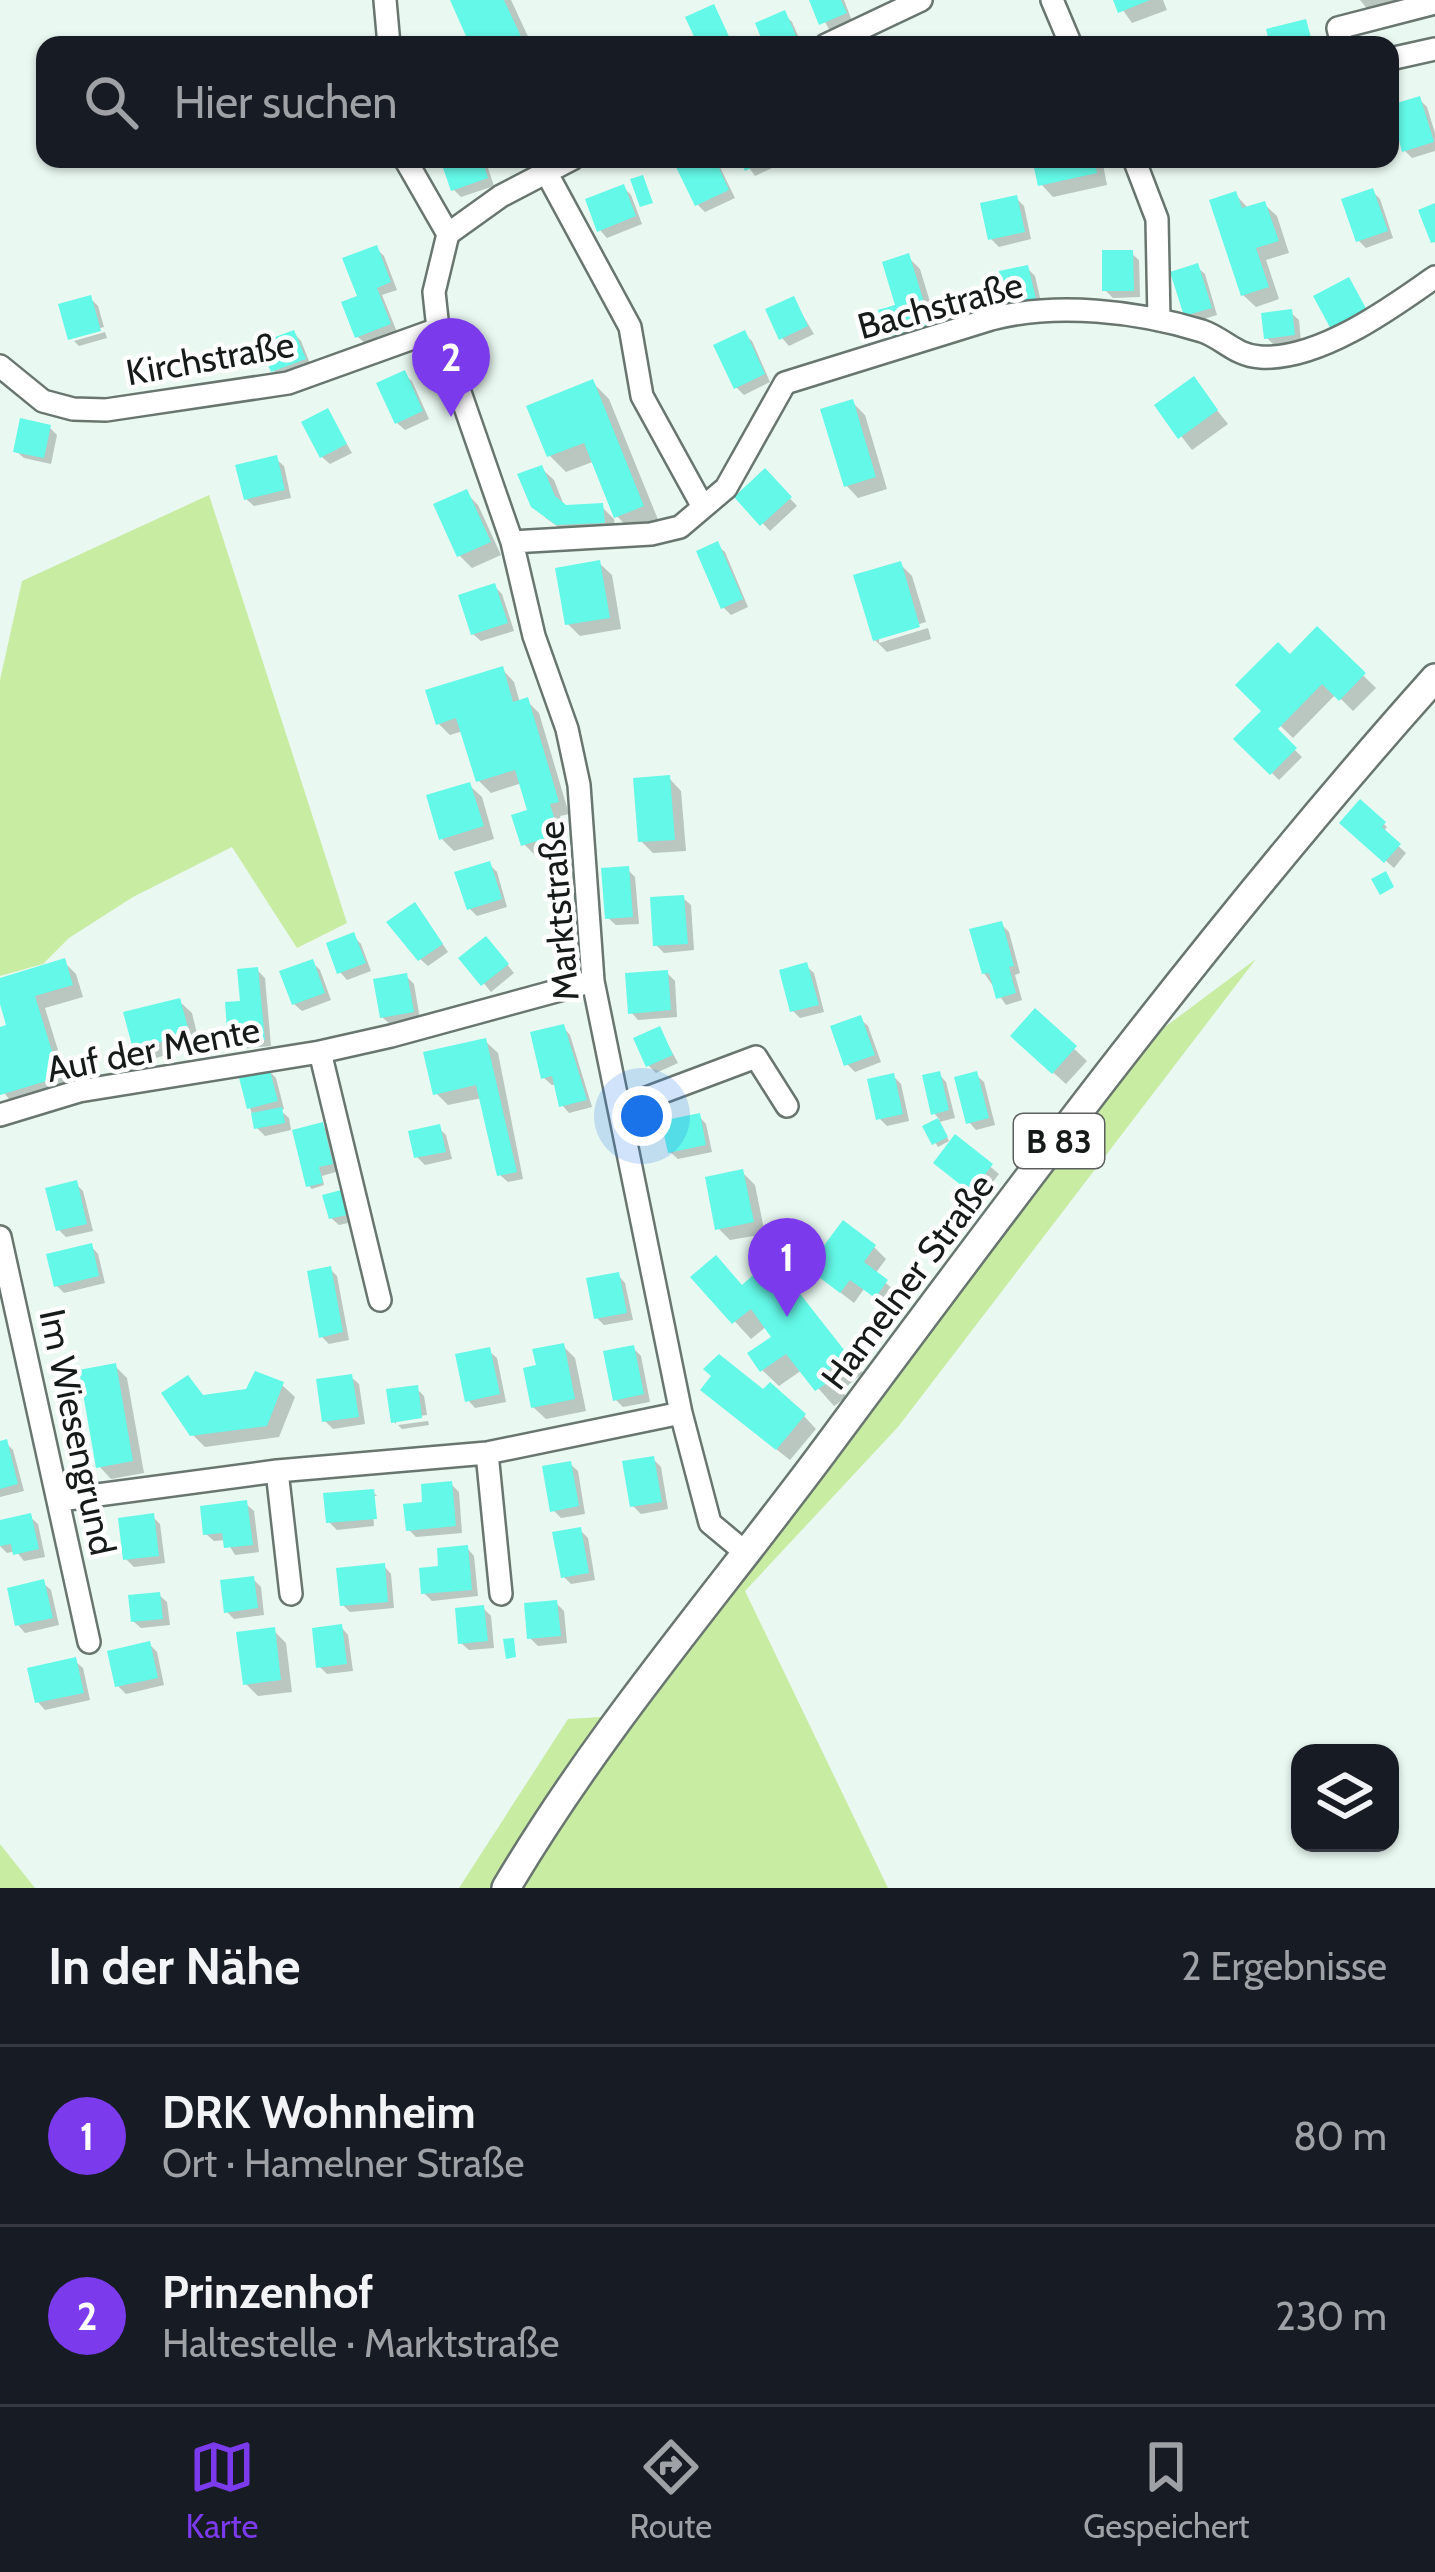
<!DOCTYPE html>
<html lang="de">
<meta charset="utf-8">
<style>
:root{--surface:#171b24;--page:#20242c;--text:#f1f3f6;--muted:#9ea1a6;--line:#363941;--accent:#7c3aed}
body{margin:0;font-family:Cabin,sans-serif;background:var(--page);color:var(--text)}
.controls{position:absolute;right:36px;bottom:36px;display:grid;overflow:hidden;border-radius:24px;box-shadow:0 3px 9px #0004}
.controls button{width:108px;height:108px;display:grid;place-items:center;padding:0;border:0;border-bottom:3px solid var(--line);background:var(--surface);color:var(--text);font:60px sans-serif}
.you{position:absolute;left:642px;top:1116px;width:42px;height:42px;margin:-30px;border:9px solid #fff;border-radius:50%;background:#1a73e8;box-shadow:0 0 0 18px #1a73e833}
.badge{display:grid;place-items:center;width:78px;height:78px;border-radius:50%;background:var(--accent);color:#fff;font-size:39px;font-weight:700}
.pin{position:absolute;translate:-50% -99px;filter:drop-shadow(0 3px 6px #0008)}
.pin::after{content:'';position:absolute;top:63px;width:42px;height:36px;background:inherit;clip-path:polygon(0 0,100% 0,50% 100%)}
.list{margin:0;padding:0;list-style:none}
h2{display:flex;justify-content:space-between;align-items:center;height:156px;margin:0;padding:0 48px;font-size:51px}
h2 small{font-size:39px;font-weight:400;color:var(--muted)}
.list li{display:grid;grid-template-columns:78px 1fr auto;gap:36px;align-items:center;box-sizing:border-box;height:180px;padding:0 48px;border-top:3px solid var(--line)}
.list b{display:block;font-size:45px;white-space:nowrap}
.list p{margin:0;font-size:39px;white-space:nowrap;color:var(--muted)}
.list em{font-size:39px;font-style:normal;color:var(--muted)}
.icon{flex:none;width:66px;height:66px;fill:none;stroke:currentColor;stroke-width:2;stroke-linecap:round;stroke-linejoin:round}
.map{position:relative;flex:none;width:1435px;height:1888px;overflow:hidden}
.search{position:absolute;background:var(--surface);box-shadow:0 3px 9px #0004;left:36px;right:36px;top:36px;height:132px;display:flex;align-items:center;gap:30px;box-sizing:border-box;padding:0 42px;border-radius:24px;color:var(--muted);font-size:45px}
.sheet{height:516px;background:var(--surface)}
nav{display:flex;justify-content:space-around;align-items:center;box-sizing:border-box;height:168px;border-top:3px solid var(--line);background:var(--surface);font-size:33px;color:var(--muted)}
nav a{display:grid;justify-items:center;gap:6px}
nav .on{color:var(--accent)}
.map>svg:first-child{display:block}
</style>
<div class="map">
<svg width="1435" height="1888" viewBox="0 0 1435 1888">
<rect width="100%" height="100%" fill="#e9f8f1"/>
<path fill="#c9eca3" d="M209 495 347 923 297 948 232 847 133 897 69 938 43 964 0 976V680L22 581Z
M1256 959 898 1427 745 1591 888 1888H459L568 1719 617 1716 1122 1059Z
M0 1844 35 1888H0Z"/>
<path fill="#0003" d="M453 0H511L532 45H474Z
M813 0H844L852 21 830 31Z
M1116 0H1163L1167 10 1132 23Z
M1360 0H1397L1398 3 1369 11Z
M784 14 792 22 802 45H767Z
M1419 99 1427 107 1435 133V151L1412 158 1404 150Z
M445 159H485L494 186 461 197 453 189Z
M526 159H584L585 161 545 180Z
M694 159H716L735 198 705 212 698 205Z
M743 159H781L783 163 755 176Z
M1035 159H1102L1107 185 1053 197 1041 184Z
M1341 159H1373L1348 166Z
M623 187 631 195 642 224 607 238 600 230Z
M1372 191 1380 199 1393 238 1366 248 1358 240Z
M1235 194 1247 207 1264 204 1277 216 1289 253 1266 260 1279 299 1256 307 1243 295Z
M1016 198 1024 206 1031 239 999 247 991 239Z
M376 248 384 256 397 290 382 295 397 332 366 344 358 337 361 298Z
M1131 253 1139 260 1140 297 1113 298 1105 290Z
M908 257 920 269 942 341 899 307Z
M1197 267 1205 274 1217 315 1194 322 1186 315Z
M1027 268 1035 276 1042 306 1016 311 1008 303Z
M90 298 98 306 104 327 72 336Z
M793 299 814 334 789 346 782 338Z
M1291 313 1299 320 1301 342 1274 345 1267 338Z
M105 332 107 338 79 346 74 341Z
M294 333 301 341 311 366 281 378 273 370Z
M744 334 752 341 770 382 744 395 736 387Z
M404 374 412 381 429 419 405 430 397 423Z
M1193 380 1228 424 1192 450 1158 406Z
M592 382 609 399 659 522 633 533 617 516 595 461 566 472 550 456Z
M853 403 865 415 887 489 858 498 846 485Z
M328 412 352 453 330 464 322 457Z
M49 427 57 435 51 464 24 458 16 451Z
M276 459 284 466 291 498 254 506 246 499Z
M541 468 554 480 565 508 602 507 614 519 616 534 571 536 547 519 533 506Z
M765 472 797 506 770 531 738 497Z
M466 493 478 505 501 555 472 568 460 556Z
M717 545 725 552 748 607 731 615 723 607Z
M599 563 612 575 621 629 580 636 568 624Z
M900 564 912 576 926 622 879 636V643L928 628 931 639 887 652 875 640Z
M494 586 502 594 514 631 481 641 473 634Z
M1317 630 1376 688 1353 711 1336 694 1293 738 1239 685 1290 658Z
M502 669 514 682 520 703 527 701 539 713 569 814 560 816 569 846 536 856 524 844 531 812 522 783 491 793 478 780 463 731 450 735 438 723Z
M1260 716 1302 757 1279 780 1238 739Z
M669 778 681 791 686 851 653 853 641 841Z
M469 785 482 797 494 839 454 851 442 839Z
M1360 803 1387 827 1383 832 1406 853 1394 868 1343 823Z
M489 864 497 872 507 907 477 916 469 908Z
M627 869 635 877 639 924 616 925 608 918Z
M683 898 691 905 694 950 664 953 656 945Z
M422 913 448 952 428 966 420 959Z
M1001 924 1009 932 1020 973 1015 975 1022 1000 1006 1005 984 973Z
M353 936 361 944 371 971 347 980 340 972Z
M493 947 514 973 491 992 463 958Z
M64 962 76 974 83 997 45 1008 70 1089 14 1106 0 1087V1031L10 1027 0 981Z
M312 962 320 970 331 1000 302 1011 294 1004Z
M806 966 814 973 824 1012 800 1018 793 1011Z
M257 970 265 978 271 1046 239 1049 231 1042Z
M667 973 675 981 677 1017 638 1020 631 1012Z
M406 976 414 984 420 1019 390 1024 382 1017Z
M179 1001 192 1013 200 1046 148 1060 135 1048Z
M1035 1012 1087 1061 1066 1084 1026 1048Z
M860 1019 868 1026 881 1062 855 1072 847 1064Z
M563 1027 570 1035 592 1107 569 1113 562 1105 557 1084 552 1085 544 1078Z
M660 1030 678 1063 656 1073 648 1065Z
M485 1041 498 1053 523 1179 508 1182 500 1175 482 1098 448 1105 436 1093Z
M268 1070 276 1078 284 1109 280 1110 289 1118 291 1130 265 1136 257 1128 250 1108Z
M939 1074 946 1082 955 1118 939 1122 949 1141 938 1147 926 1127 940 1120 934 1113Z
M976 1075 984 1082 995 1125 976 1130 969 1122Z
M893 1076 901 1084 909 1121 887 1126 879 1118Z
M699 1116 706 1124 712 1152 678 1159 670 1152Z
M322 1125 329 1133 339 1171 322 1176 324 1185 312 1189 309 1186Z
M439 1128 446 1135 452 1159 425 1165 417 1157Z
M956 1138 999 1174 980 1198 944 1170Z
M742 1172 755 1185 765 1234 730 1240 718 1228Z
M76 1184 83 1191 93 1231 66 1237 59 1230Z
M344 1192 357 1221 339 1225 331 1218Z
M91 1246 98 1254 105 1283 64 1293 56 1285Z
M874 1247 886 1259 875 1274 894 1290 884 1304 864 1289 854 1303 823 1279Z
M772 1263 863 1373 841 1391 847 1397 834 1406 802 1370 779 1386 762 1370 775 1337 767 1326 751 1339 694 1277 743 1288Z
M330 1269 337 1276 349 1340 329 1344 322 1337Z
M618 1275 625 1283 633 1320 604 1325 597 1318Z
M563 1346 575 1358 586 1411 546 1419 533 1407 540 1368Z
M633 1348 641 1356 650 1402 623 1407 615 1399Z
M489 1351 497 1358 506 1402 475 1408 468 1400Z
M115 1366 127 1378 144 1473 111 1479 99 1466Z
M714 1376 763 1393 804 1416 816 1429 790 1460 716 1402Z
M351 1377 359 1384 365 1424 333 1429 325 1421Z
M282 1385 295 1397 279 1437 205 1447 192 1434 205 1398Z
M416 1388 424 1396 427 1415 396 1419V1424L394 1422Z
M428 1421 429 1425 402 1429 398 1425Z
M6 1443 13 1450 24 1491 0 1497V1444Z
M653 1459 661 1467 668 1509 641 1514 633 1506Z
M570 1464 578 1471 585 1514 561 1518 553 1510Z
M451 1484 459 1492 462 1533 416 1537 408 1529 426 1505Z
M373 1492 377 1496H372L374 1526 337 1530 329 1522Z
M246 1504 254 1511 259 1552 235 1555 226 1540 214 1541 206 1534Z
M30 1517 38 1524 45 1557 24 1561 16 1551 7 1553 0 1546V1523Z
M153 1517 160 1524 165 1563 134 1567 126 1559Z
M580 1530 588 1538 595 1580 571 1584 563 1576Z
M467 1548 474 1556 478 1596 432 1601 424 1593 441 1569Z
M384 1566 391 1574 394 1608 350 1612 343 1605Z
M253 1579 261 1587 264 1615 234 1619 226 1611Z
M43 1583 51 1590 59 1625 25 1633 18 1625Z
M159 1595 167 1602 170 1625 141 1628 133 1621Z
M556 1603 564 1611 567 1643 538 1646 530 1638Z
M483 1608 491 1616 494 1648 469 1650 461 1643Z
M341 1627 348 1635 353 1671 327 1674 319 1666Z
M273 1630 286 1643 292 1692 258 1696 246 1684Z
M149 1644 157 1652 164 1685 126 1694 118 1686Z
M75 1661 83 1668 90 1700 45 1710 38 1702Z"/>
<path fill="#63f8e7" d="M450 0H504L525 45H470Z
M809 0H841L847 13 819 25Z
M1113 0H1150L1118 13Z
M714 4 733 45H698L685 17Z
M785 10 797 38 780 45H764L755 23Z
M1306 19 1313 45H1270L1266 29Z
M1420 96 1434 142 1402 152 1390 105Z
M440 159H482L488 178 451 191Z
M687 159H715L729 190 695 206 675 165Z
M739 159H769L745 171Z
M1032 159H1094L1097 173 1038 186Z
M643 175 653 203 640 207 630 179Z
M624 184 636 216 597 232 585 199Z
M1373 188 1388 231 1356 242 1341 199Z
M1236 191 1242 208 1265 201 1279 241 1256 248 1269 287 1241 296 1209 200Z
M1017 195 1025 232 988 240 980 203Z
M1435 203V242L1431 243 1418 210Z
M377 245 391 282 377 288 391 324 355 338 341 302 357 296 342 258Z
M1102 250H1133L1134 291H1102Z
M909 253 932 329 888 342 878 310 895 305 882 262Z
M1198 263 1212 308 1184 316 1170 272Z
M1028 265 1036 299 1006 305 999 271Z
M1349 277 1368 312 1332 331 1313 296Z
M91 295 101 331 68 340 58 304Z
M794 296 808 326 779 340 765 309Z
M1292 309 1295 335 1264 339 1261 313Z
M294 330 306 359 271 372 259 343Z
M745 330 765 374 734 389 713 345Z
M405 370 423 411 395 424 376 383Z
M1194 376 1218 410 1178 439 1154 405Z
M593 379 644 506 614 518 584 443 547 457 526 406Z
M853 399 876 477 844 487 820 409Z
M328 408 347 444 320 458 301 422Z
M20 418 51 425 44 458 13 452Z
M277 455 285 490 244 500 235 465Z
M542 465 555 496 566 505 603 503 605 523 556 525 531 507 517 474Z
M765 468 792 497 760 526 734 497Z
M467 489 491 542 457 557 433 504Z
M718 541 743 599 721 609 696 551Z
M600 560 610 618 565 625 555 568Z
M901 561 920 627 873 641 853 575Z
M495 583 508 623 471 635 458 595Z
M1317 626 1366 673 1339 701 1322 684 1278 729 1297 748 1270 775 1233 739 1261 711 1235 685 1278 642 1290 654Z
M503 666 513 702 528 697 559 802 550 804 559 834 521 846 511 815 527 810 515 770 476 782 456 718 436 725 425 690Z
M670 775 675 840 638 842 633 778Z
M470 782 484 826 439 840 426 795Z
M1360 799 1386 822 1382 827 1401 844 1384 863 1339 823Z
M490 861 502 899 467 910 454 872Z
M629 866 633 917 605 919 601 868Z
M1386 871 1394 887 1380 895 1371 879Z
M684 895 688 944 653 946 650 897Z
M415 902 443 944 418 961 386 922Z
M1002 921 1014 966 1009 967 1016 993 996 999 989 973 982 974 969 929Z
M354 932 366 963 337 974 326 943Z
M486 936 509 964 481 986 458 958Z
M65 958 73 985 35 996 60 1077 0 1095V1027L6 1025 0 1004V978Z
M313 959 325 993 292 1005 279 971Z
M807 962 819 1005 790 1012 779 970Z
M258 967 265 1040 228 1043 225 1002 240 1001 237 969Z
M668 970 671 1010 628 1014 625 973Z
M407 973 414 1012 380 1018 373 979Z
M180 998 190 1035 133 1049 123 1012Z
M1035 1008 1077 1046 1052 1074 1010 1036Z
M861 1015 875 1055 844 1066 830 1026Z
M564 1024 587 1100 559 1107 552 1076 541 1079 530 1032Z
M660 1026 673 1055 646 1067 633 1038Z
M486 1038 517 1172 497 1176 476 1085 433 1095 423 1052Z
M269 1067 278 1101 247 1109 238 1074Z
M940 1071 949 1110 931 1115 922 1075Z
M977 1071 989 1118 966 1124 954 1077Z
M894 1073 903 1114 876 1120 867 1079Z
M282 1107 285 1123 254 1129 251 1113Z
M700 1113 706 1145 668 1153 661 1121Z
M938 1118 948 1137 932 1145 922 1126Z
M323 1122 333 1164 319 1167 323 1183 306 1187 292 1130Z
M440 1124 446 1152 414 1158 408 1131Z
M955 1134 993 1164 971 1193 933 1163Z
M743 1169 754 1222 715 1230 705 1177Z
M77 1180 87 1224 56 1231 45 1188Z
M345 1189 351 1214 329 1219 322 1195Z
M843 1220 876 1245 864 1262 888 1280 875 1298 850 1280 840 1293 807 1268Z
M92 1243 99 1276 54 1287 46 1254Z
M716 1255 742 1285 772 1258 848 1355 826 1372 833 1379 815 1391 786 1354 760 1372 747 1353 771 1337 751 1309 732 1324 690 1277Z
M331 1266 343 1332 319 1338 307 1271Z
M619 1272 627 1313 594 1319 586 1278Z
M564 1343 575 1399 531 1408 523 1368 536 1365 532 1349Z
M634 1345 644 1394 613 1401 603 1351Z
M490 1347 500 1394 465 1402 455 1354Z
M719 1354 763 1389 770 1382 806 1414 776 1450 700 1390 711 1376 703 1369Z
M116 1363 133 1461 96 1468 79 1370Z
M255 1371 284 1382 267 1426 190 1436 161 1393 188 1375 203 1395 246 1389Z
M352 1374 359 1417 322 1422 316 1379Z
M418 1385 422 1418 391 1423 386 1389Z
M7 1439 18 1484 0 1489V1441Z
M654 1456 662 1502 630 1507 622 1461Z
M571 1461 579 1506 550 1512 542 1466Z
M452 1481 456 1526 406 1531 403 1504 422 1502 421 1484Z
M374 1489 377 1519 326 1523 323 1493Z
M247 1500 253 1545 224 1548 222 1533 203 1535 200 1506Z
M31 1513 39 1549 13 1555 11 1544 0 1546V1520Z
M154 1513 159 1556 123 1560 118 1518Z
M581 1527 589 1573 561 1578 552 1532Z
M468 1545 472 1590 421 1594 419 1568 438 1566 437 1548Z
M385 1563 388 1602 340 1606 336 1568Z
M254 1576 258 1608 224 1613 220 1580Z
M44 1579 53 1618 15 1626 7 1588Z
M160 1592 163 1619 131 1622 128 1595Z
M557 1600 561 1636 527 1639 524 1603Z
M484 1605 488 1641 458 1644 455 1608Z
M342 1624 347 1664 316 1668 312 1628Z
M275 1627 281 1680 243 1685 236 1632Z
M514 1638 516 1657 506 1659 503 1639Z
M150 1641 158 1678 115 1687 107 1651Z
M76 1657 84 1693 35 1703 27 1668Z"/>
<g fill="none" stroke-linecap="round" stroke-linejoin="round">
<defs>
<path id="minor" d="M385 0 389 45
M1052 0 1071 45
M826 45 921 0
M1342 45 1338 28 1435 3
M1390 59 1435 49
M405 159 448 234
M1134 159 1157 219 1159 320
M545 170 630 327 642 396 703 507
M448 234 434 292 438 329 512 542 534 636 567 729 579 785 593 981 681 1413 710 1523 746 1553
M448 234 501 196 572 159
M0 366 43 401 73 409 106 410 288 383 438 329
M512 542 651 534 680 527 726 488 785 383 991 319C1056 302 1137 311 1202 331 1223 338 1236 356 1260 357 1318 361 1390 309 1435 277
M320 1052 380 1300
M620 1108 756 1057 787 1106
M0 1115 79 1091 320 1052 391 1036 593 981
M0 1237 89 1642
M487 1453 501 1594
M277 1471 291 1594
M60 1500 277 1471 487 1453 681 1413"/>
<path id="major" d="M506 1888C599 1731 712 1601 821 1455 1017 1191 1215 924 1435 678"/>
</defs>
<use href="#minor" stroke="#697670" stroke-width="26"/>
<use href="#major" stroke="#697670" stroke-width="32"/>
<use href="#minor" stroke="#fff" stroke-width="21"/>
<use href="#major" stroke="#fff" stroke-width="27"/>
</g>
<g text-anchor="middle" stroke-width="9" stroke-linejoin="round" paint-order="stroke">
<rect fill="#fff" stroke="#5c5f5e" stroke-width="3" x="1014" y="1114" width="90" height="54" rx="9"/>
<g font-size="33" font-weight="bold" fill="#161b19">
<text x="1059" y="1153">B 83</text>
</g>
<g font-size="36" fill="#161b19" stroke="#fff">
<text transform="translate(940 305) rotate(-15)" y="13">Bachstraße</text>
<text transform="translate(210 358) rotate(-10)" y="13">Kirchstraße</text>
<text transform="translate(558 911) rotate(-95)" y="13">Marktstraße</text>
<text transform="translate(153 1049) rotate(-11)" y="13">Auf der Mente</text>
<text transform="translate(907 1281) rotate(-53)" y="13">Hamelner Straße</text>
<text transform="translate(78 1432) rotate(78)" y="13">Im Wiesengrund</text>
</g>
</g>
</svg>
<div class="controls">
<button><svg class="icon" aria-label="layers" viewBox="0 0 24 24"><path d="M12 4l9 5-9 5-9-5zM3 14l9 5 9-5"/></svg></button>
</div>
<div class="you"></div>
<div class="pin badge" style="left:787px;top:1317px">1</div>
<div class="pin badge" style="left:451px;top:417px">2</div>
<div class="search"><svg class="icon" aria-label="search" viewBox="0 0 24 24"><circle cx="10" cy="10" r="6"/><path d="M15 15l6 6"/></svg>Hier suchen</div>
</div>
<section class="sheet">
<h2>In der Nähe<small>2 Ergebnisse</small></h2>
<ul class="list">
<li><span class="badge">1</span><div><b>DRK Wohnheim</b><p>Ort · Hamelner Straße</p></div><em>80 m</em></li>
<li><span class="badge">2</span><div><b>Prinzenhof</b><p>Haltestelle · Marktstraße</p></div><em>230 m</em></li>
</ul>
</section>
<nav>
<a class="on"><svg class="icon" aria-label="map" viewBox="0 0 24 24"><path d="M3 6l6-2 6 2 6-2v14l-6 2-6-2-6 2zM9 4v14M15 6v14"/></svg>Karte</a>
<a><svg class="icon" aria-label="directions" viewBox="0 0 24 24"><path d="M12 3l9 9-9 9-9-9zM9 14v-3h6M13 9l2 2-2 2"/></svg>Route</a>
<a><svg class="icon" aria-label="saved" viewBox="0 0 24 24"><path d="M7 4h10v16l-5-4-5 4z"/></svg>Gespeichert</a>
</nav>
